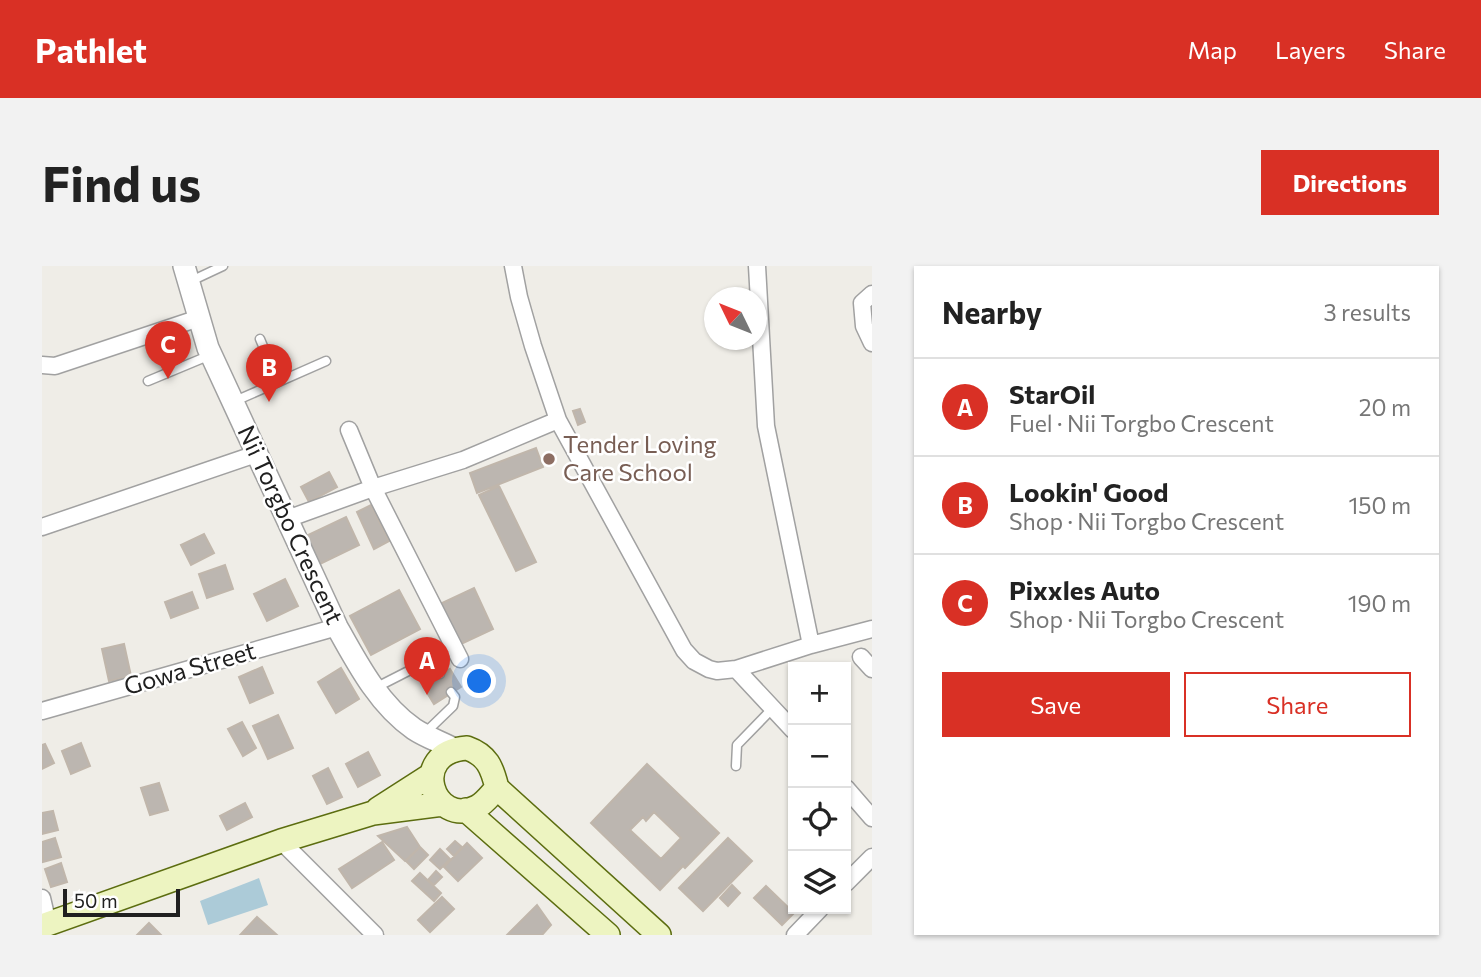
<!DOCTYPE html>
<meta charset="utf-8">
<style>
:root{--surface:#fff;--page:#f2f2f2;--text:#222;--muted:#767676;--line:#e0e0e0;--accent:#d93025}
body{margin:0;font-family:Commissioner,sans-serif;background:var(--page);color:var(--text)}
.controls{position:absolute;right:21px;bottom:21px;display:grid;overflow:hidden;border-radius:0px;box-shadow:0 2px 5px #0004}
.controls button{width:63px;height:63px;display:grid;place-items:center;padding:0;border:0;border-bottom:2px solid var(--line);background:var(--surface);color:var(--text);font:35px sans-serif}
.compass{position:absolute;left:662px;top:21px;width:63px;height:63px;border-radius:50%;background:var(--surface);box-shadow:0 2px 5px #0004;rotate:313deg}
.scale{position:absolute;left:21px;bottom:18px;width:117px;box-sizing:border-box;padding-left:7px;border:4px solid #202020;border-top:0;font-size:19px;line-height:24px;white-space:nowrap;color:#202020;-webkit-text-stroke:5px #fff;paint-order:stroke}
.you{position:absolute;left:438px;top:416px;width:24px;height:24px;margin:-18px;border:5px solid #fff;border-radius:50%;background:#1a73e8;box-shadow:0 0 0 10px #1a73e833}
.badge{display:grid;place-items:center;width:46px;height:46px;border-radius:50%;background:var(--accent);color:#fff;font-size:23px;font-weight:700}
.pin{position:absolute;translate:-50% -58px;filter:drop-shadow(0 2px 4px #0008)}
.pin::after{content:'';position:absolute;top:37px;width:24px;height:21px;background:inherit;clip-path:polygon(0 0,100% 0,50% 100%)}
.list{margin:0;padding:0;list-style:none}
h2{display:flex;justify-content:space-between;align-items:center;height:91px;margin:0;padding:0 28px;font-size:30px}
h2 small{font-size:23px;font-weight:400;color:var(--muted)}
.list li{display:grid;grid-template-columns:46px 1fr auto;gap:21px;align-items:center;box-sizing:border-box;height:98px;padding:0 28px;border-top:2px solid var(--line)}
.list b{display:block;font-size:26px;white-space:nowrap}
.list p{margin:0;font-size:23px;white-space:nowrap;color:var(--muted)}
.list em{font-size:23px;font-style:normal;color:var(--muted)}
.actions{display:flex;gap:14px;padding:21px 28px}
.actions a{flex:1;padding:16px 0;border:2px solid var(--accent);border-radius:0px;text-align:center;font-size:24px;color:var(--accent)}
.actions .main{background:var(--accent);color:#fff}
.icon{flex:none;width:38px;height:38px;fill:none;stroke:currentColor;stroke-width:2;stroke-linecap:round;stroke-linejoin:round}
.map{position:relative;flex:none;width:830px;height:669px;overflow:hidden;border-radius:0px}
header{display:flex;align-items:center;gap:42px;box-sizing:border-box;height:98px;padding:0 35px;background:var(--accent);color:#fff}
header strong{font-size:33px}
nav{display:flex;gap:38px;margin-inline-start:auto;font-size:24px}
.intro{display:flex;align-items:center;justify-content:space-between;box-sizing:border-box;height:168px;padding:0 42px}
h1{margin:0;font-size:49px}
.button{padding:18px 32px;border-radius:0px;background:var(--accent);color:#fff;font-size:24px;font-weight:700}
main{display:flex;gap:42px;padding:0 42px}
aside{flex:1;background:var(--surface);border-radius:0px;box-shadow:0 2px 5px #0004}
.map>svg:first-child{display:block}
</style>
<header>
<strong>Pathlet</strong>
<nav><a>Map</a><a>Layers</a><a>Share</a></nav>
</header>
<div class="intro"><h1>Find us</h1><a class="button">Directions</a></div>
<main>
<div class="map">
<svg width="830" height="669" viewBox="0 0 830 669">
<rect width="100%" height="100%" fill="#efede7"/>
<path fill="#accbd8" d="M217 612 226 639 166 659 158 635Z"/>
<path fill="#bcb6b0" stroke="#c0b6ab" stroke-width="2" fill-rule="evenodd" d="M538 143 543 156 536 159 531 145Z
M494 182 501 201 435 227 428 207Z
M287 206 295 221 267 236 259 221Z
M457 220 494 296 474 305 437 229Z
M329 239 347 275 332 283 315 246Z
M304 251 317 279 276 299 262 271Z
M162 268 172 287 149 299 139 279Z
M183 299 191 323 165 332 157 308Z
M243 313 256 340 225 355 212 328Z
M432 322 451 363 417 379 398 338Z
M357 324 378 363 329 389 308 350Z
M150 326 156 342 129 352 123 336Z
M82 378 89 410 67 415 60 383Z
M220 401 231 427 208 437 197 411Z
M299 402 317 433 294 447 276 416Z
M408 403 419 421 392 438 381 420Z
M236 449 251 482 226 493 211 460Z
M200 456 214 482 201 490 186 463Z
M39 477 48 500 29 508 20 485Z
M3 478 12 497 0 503V479Z
M326 486 338 509 316 521 304 498Z
M605 498 677 567 643 602 641 600 618 624 549 557ZM612 546 639 572 619 593 588 564 601 551 604 555Z
M286 502 300 531 285 538 271 510Z
M117 517 126 544 108 549 99 522Z
M203 537 210 551 185 564 178 550Z
M11 545 16 564 0 568V547Z
M365 561 378 581 363 595 336 570Z
M13 572 19 591 1 596 0 576Z
M686 572 710 595 661 645 637 622Z
M413 575 420 581 412 590 405 583Z
M340 576 352 594 310 622 297 603Z
M425 577 440 592 416 615 402 601Z
M378 581 386 589 372 603 364 595Z
M398 583 408 593 398 603 388 594Z
M19 597 25 616 9 621 3 603Z
M394 605 400 611 392 619 386 614Z
M378 607 399 627 392 635 370 615Z
M690 619 698 627 686 640 678 632Z
M724 620 752 647 740 659 712 632Z
M400 631 412 643 388 666 376 654Z
M495 639 509 659 500 669H465Z
M215 651 235 669 199 668Z
M107 657 119 669H95Z"/>
<g fill="none" stroke-linecap="round" stroke-linejoin="round">
<defs>
<path id="service" d="M149 15 181 0
M218 73 236 116
M106 115 166 90
M193 135 284 95
M333 422 382 397H389L398 408
M384 466 411 440 413 431 409 426
M694 500 695 479 731 442"/>
<path id="minor" d="M471 0 477 31 491 80 516 154 642 384 652 395 667 403 675 405 694 403 769 379 830 363
M715 0 724 160 769 379
M830 28 820 37 822 60 830 77
M0 99 13 100 157 52
M307 164 331 222 418 393
M245 253 331 222 421 194 516 154
M0 261 214 188
M819 391 830 403
M694 403 751 464
M0 445 295 361
M804 522 830 552
M239 575 333 669
M804 617 830 591
M0 632 6 658
M753 669 778 643"/>
<path id="tertiary" d="M142 0 166 82 295 361C315 397 337 439 372 463 384 471 399 476 412 483"/>
<path id="secondary" d="M425 482C445 489 450 501 455 522 449 528 443 537 435 541 391 563 365 486 425 482Z
M455 522 617 669
M336 543 389 509
M424 544 566 669
M0 660 239 575 331 547 401 538"/>
</defs>
<use href="#service" stroke="#a1a1a1" stroke-width="11"/>
<use href="#minor" stroke="#a1a1a1" stroke-width="19"/>
<use href="#tertiary" stroke="#a1a1a1" stroke-width="24"/>
<use href="#secondary" stroke="#5c6d10" stroke-width="26"/>
<use href="#service" stroke="#fff" stroke-width="8"/>
<use href="#minor" stroke="#fff" stroke-width="16"/>
<use href="#tertiary" stroke="#fff" stroke-width="21"/>
<use href="#secondary" stroke="#edf4c1" stroke-width="23"/>
</g>
<circle fill="#8d6e63" stroke="#fff" stroke-width="2.5" cx="507" cy="193" r="7"/>
<g text-anchor="middle" stroke-width="5" stroke-linejoin="round" paint-order="stroke">
<g font-size="24" fill="#785e54" stroke="#fff" text-anchor="start">
<text x="521" y="187">Tender Loving<tspan x="521" dy="28">Care School</tspan></text>
</g>
<g font-size="24" fill="#202020" stroke="#fff">
<text transform="translate(248 259) rotate(65)" y="8">Nii Torgbo Crescent</text>
<text transform="translate(148 403) rotate(-16)" y="8">Gowa Street</text>
</g>
</g>
</svg>
<div class="controls">
<button>+</button>
<button>−</button>
<button><svg class="icon" aria-label="locate" viewBox="0 0 24 24"><circle cx="12" cy="12" r="6"/><path d="M12 2v4M12 18v4M2 12h4M18 12h4"/></svg></button>
<button><svg class="icon" aria-label="layers" viewBox="0 0 24 24"><path d="M12 4l9 5-9 5-9-5zM3 14l9 5 9-5"/></svg></button>
</div>
<svg class="compass" viewBox="-18 -18 36 36"><path d="M0-13l5 13h-10z" fill="#e53935"/><path d="M0 13l5-13h-10z" fill="#767676"/></svg>
<div class="scale">50 m</div>
<div class="you"></div>
<div class="pin badge" style="left:385px;top:429px">A</div>
<div class="pin badge" style="left:227px;top:136px">B</div>
<div class="pin badge" style="left:126px;top:113px">C</div>
</div>
<aside>
<h2>Nearby<small>3 results</small></h2>
<ul class="list">
<li><span class="badge">A</span><div><b>StarOil</b><p>Fuel · Nii Torgbo Crescent</p></div><em>20 m</em></li>
<li><span class="badge">B</span><div><b>Lookin' Good</b><p>Shop · Nii Torgbo Crescent</p></div><em>150 m</em></li>
<li><span class="badge">C</span><div><b>Pixxles Auto</b><p>Shop · Nii Torgbo Crescent</p></div><em>190 m</em></li>
</ul>
<div class="actions"><a class="main">Save</a><a>Share</a></div>
</aside>
</main>
